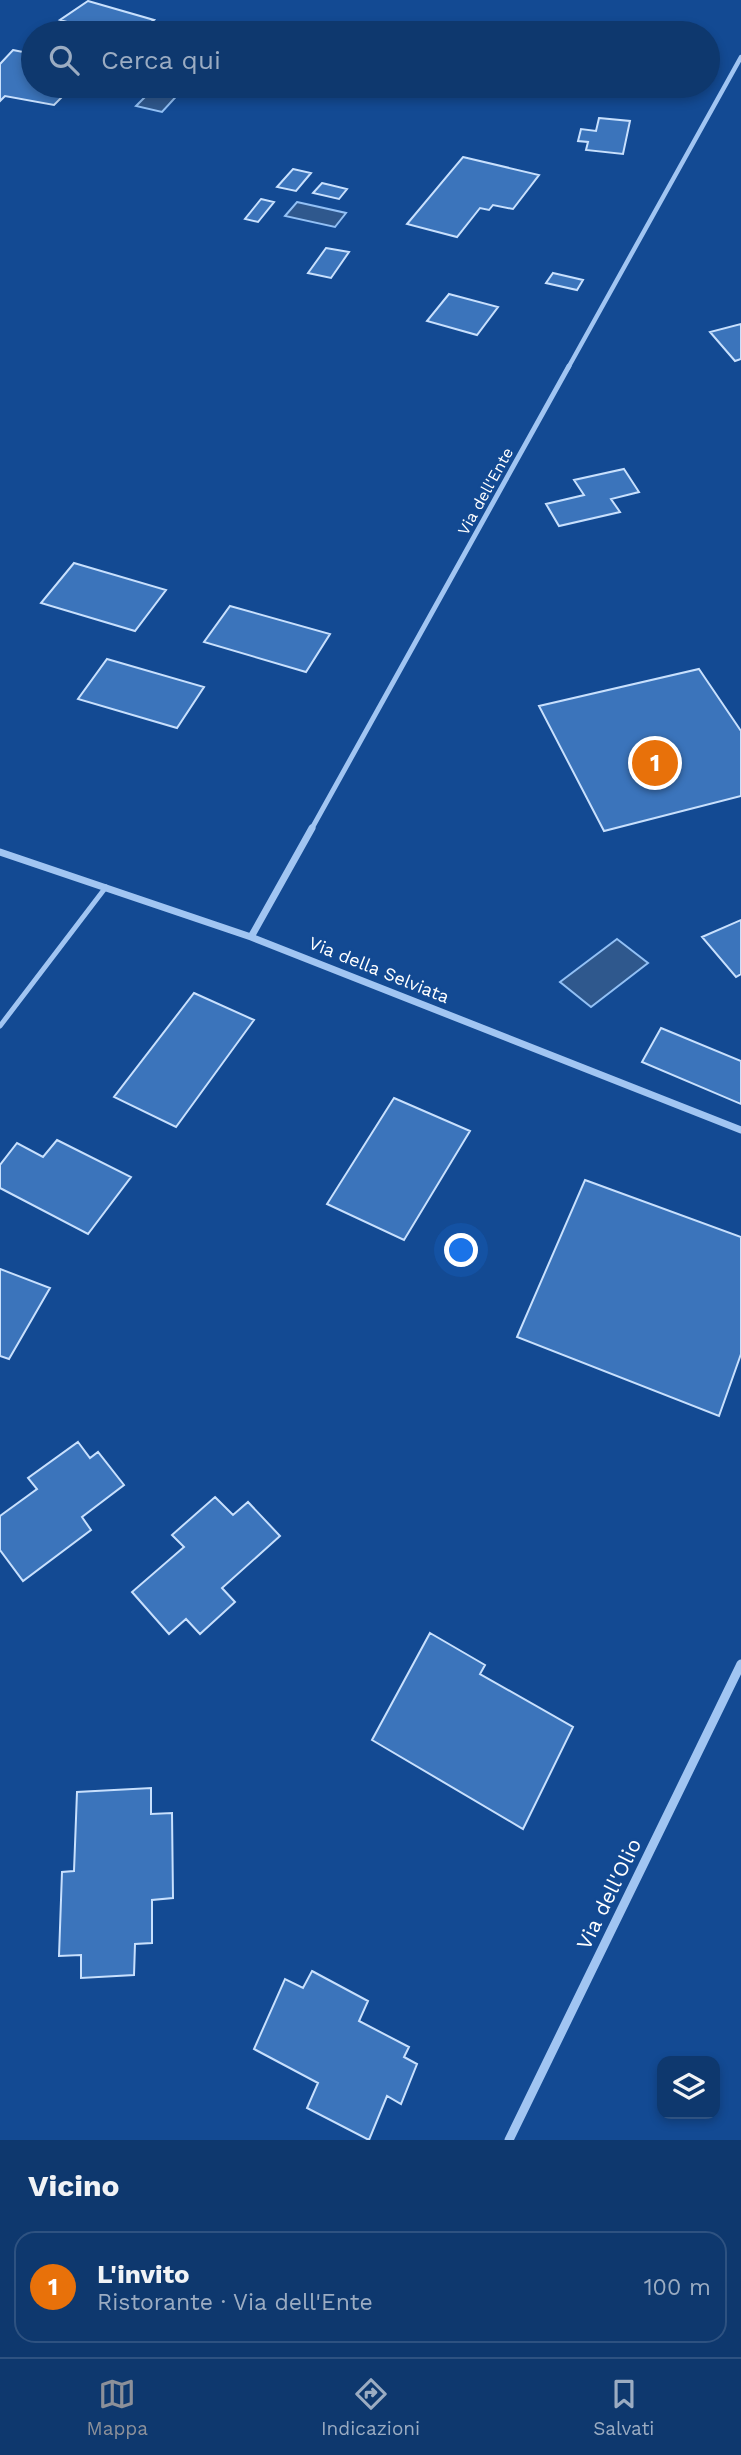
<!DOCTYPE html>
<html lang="it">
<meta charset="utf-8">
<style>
:root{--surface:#0e386e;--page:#1c4376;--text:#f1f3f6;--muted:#9bacc2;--line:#2e5281;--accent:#8c9099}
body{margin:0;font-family:"Work Sans",sans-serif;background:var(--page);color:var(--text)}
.controls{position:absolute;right:21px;bottom:21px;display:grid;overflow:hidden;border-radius:14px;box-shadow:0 4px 10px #0003}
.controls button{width:63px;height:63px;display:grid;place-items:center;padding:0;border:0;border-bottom:2px solid var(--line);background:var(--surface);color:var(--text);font:35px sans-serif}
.you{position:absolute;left:462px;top:1251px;width:24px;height:24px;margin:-18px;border:5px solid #fff;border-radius:50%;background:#1a73e8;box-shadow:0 0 0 10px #1a73e833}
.badge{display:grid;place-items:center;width:46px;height:46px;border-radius:50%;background:var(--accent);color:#fff;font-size:23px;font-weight:700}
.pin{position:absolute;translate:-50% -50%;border:4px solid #fff;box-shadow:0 2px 7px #0006}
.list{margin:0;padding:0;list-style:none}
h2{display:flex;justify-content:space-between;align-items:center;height:91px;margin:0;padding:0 28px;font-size:30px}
h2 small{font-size:23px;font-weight:400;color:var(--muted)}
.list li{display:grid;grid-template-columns:46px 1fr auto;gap:21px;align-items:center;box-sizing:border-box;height:112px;margin:0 14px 14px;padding:0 14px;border:2px solid var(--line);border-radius:21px}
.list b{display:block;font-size:26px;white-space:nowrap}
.list p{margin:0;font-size:23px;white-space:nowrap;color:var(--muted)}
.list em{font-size:23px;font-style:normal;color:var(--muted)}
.icon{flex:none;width:38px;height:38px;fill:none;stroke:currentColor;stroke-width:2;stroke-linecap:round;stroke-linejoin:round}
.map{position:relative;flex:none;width:741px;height:2140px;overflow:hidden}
.search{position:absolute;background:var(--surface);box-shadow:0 4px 10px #0003;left:21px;right:21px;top:21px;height:77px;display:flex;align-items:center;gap:18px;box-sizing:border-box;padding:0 24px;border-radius:38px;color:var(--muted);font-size:26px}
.sheet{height:217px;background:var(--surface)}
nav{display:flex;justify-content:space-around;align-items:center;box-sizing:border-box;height:98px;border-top:2px solid var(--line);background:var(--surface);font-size:19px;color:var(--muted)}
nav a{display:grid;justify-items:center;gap:4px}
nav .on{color:var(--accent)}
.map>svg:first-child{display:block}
</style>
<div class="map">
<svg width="741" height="2140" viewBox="0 0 741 2140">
<rect width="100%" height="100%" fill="#134a93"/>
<path fill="#2f588d" stroke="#92c0f5" stroke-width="2" d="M156 86 183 89 162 112 136 106Z
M297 202 346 213 335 227 285 216Z
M617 939 648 963 591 1007 560 982Z"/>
<path fill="#3b74bb" stroke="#c8e0fd" stroke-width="2" d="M88 1 154 20 136 33H105L60 20Z
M13 50 33 54V86H73L54 105 5 96 0 101V64Z
M599 118 630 121 623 154 586 150 588 142 578 141 581 129 596 131Z
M463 157 539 175 513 209 493 205 489 210 480 208 457 237 407 224Z
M293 169 311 173 296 191 277 187Z
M322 183 347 189 339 199 313 193Z
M261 199 274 202 258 222 245 219Z
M326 248 349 252 331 278 308 273Z
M553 273 583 280 577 290 546 283Z
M449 294 498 307 477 335 427 321Z
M741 324V359L735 361 710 332Z
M624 469 639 492 611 499 620 512 559 526 546 504 584 495 574 480Z
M74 563 166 590 135 631 41 603Z
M230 606 330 634 306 672 204 642Z
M107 659 204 687 177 728 78 699Z
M699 669 741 731V796L604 831 539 706Z
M741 920V974L736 977 702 937Z
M194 993 254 1020 176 1127 114 1097Z
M661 1028 741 1061V1104L642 1062Z
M394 1098 470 1131 404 1240 327 1204Z
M57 1140 131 1177 88 1234 0 1188V1165L17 1143 43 1157Z
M585 1180 741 1237V1354L719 1416 517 1337Z
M0 1269 50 1288 9 1359 0 1356Z
M78 1442 90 1458 98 1452 124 1485 82 1517 91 1530 23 1581 0 1550V1516L37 1489 28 1478Z
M215 1497 233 1515 248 1502 280 1536 222 1588 235 1602 200 1634 186 1619 169 1634 132 1592 184 1547 172 1535Z
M430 1633 485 1665 480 1674 573 1727 523 1829 372 1740Z
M151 1788V1814L172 1813 173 1898 152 1900V1943L135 1944 134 1975 81 1978V1955L59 1956 62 1872 74 1871 77 1792Z
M312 1971 368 2001 359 2021 409 2047 404 2057 417 2064 401 2104 387 2096 369 2140 307 2108 318 2083 254 2049 285 1979 303 1988Z"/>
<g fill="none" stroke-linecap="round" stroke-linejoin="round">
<path stroke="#a1c5f2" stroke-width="5" d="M0 1026 106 887"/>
<path stroke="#a1c5f2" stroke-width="4.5" d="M568 368 741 57"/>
<path stroke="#a1c5f2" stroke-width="5" d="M311 830 569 366"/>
<path stroke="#a1c5f2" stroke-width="7" d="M0 852 251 937 741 1130
M251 937 312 828"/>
<path stroke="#a1c5f2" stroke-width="9" d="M509 2140 741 1664"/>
</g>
<g text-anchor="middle" stroke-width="5" stroke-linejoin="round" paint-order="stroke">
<g font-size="16" fill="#fff" stroke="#134a93">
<text transform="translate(485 491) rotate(-61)" y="6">Via dell'Ente</text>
</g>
<g font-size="18" fill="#fff" stroke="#134a93">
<text transform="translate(379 970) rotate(22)" y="6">Via della Selviata</text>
</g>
<g font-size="21" fill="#fff" stroke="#134a93">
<text transform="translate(609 1894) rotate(-64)" y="7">Via dell'Olio</text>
</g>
</g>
</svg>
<div class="controls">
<button><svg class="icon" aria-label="layers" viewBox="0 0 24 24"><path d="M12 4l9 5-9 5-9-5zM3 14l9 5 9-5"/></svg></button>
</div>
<div class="you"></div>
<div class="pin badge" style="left:655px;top:763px;background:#e8710a">1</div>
<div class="search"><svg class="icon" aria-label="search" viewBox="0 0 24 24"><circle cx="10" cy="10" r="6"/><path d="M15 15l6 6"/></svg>Cerca qui</div>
</div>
<section class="sheet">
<h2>Vicino<small></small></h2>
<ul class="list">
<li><span class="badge" style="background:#e8710a">1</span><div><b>L'invito</b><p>Ristorante · Via dell'Ente</p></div><em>100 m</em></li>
</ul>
</section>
<nav>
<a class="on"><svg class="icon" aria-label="map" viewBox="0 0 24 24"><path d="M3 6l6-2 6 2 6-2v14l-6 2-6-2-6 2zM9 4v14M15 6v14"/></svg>Mappa</a>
<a><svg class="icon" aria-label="directions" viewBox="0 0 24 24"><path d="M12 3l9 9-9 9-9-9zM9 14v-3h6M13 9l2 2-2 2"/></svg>Indicazioni</a>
<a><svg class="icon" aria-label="saved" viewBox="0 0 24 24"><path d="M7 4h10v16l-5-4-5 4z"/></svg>Salvati</a>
</nav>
